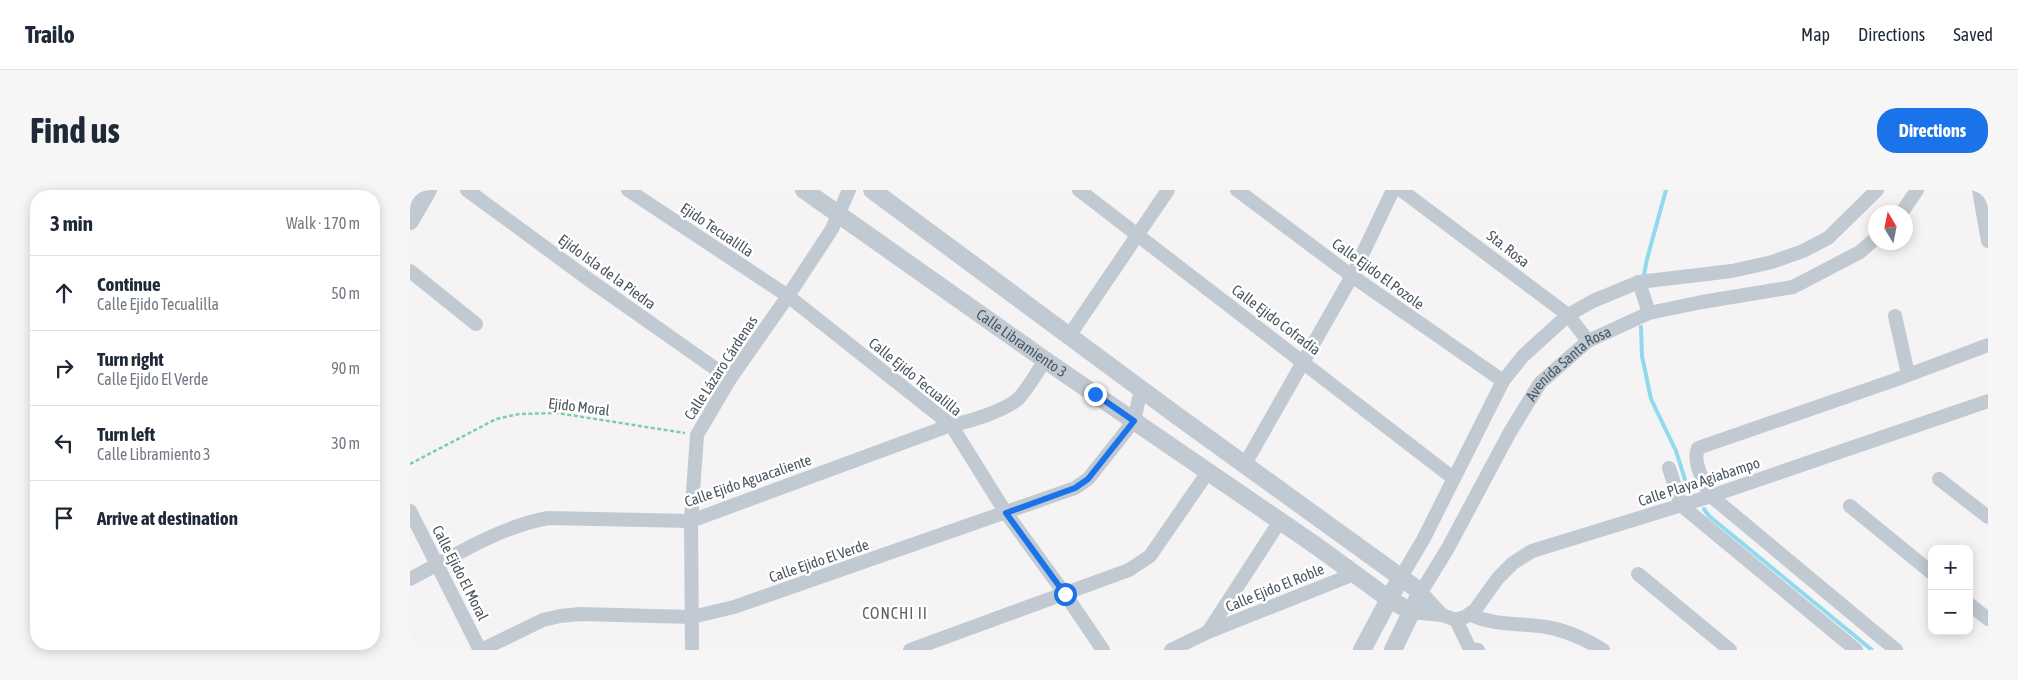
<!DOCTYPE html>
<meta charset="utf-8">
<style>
:root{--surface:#fff;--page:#f6f6f7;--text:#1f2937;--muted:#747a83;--line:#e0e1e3;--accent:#1a73e8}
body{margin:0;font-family:"Asap Condensed",sans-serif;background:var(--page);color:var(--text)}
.controls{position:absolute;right:15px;bottom:15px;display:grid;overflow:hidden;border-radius:10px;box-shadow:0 2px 12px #0003}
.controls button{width:45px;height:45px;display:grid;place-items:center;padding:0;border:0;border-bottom:1px solid var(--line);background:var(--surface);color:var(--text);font:25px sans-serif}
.compass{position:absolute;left:1458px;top:15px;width:45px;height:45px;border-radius:50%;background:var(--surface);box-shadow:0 2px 12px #0003;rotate:350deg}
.stop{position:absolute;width:15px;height:15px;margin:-11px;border:4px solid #1a73e8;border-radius:50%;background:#fff}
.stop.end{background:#1a73e8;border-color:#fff;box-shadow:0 1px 5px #0008}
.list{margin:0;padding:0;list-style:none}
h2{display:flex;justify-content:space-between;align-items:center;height:65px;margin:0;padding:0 20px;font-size:21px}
h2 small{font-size:16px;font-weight:400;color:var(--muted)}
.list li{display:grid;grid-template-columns:32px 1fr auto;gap:15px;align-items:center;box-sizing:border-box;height:75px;padding:0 20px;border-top:1px solid var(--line)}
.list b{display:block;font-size:19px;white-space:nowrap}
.list p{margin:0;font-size:16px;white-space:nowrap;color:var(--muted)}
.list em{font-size:16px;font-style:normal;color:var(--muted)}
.icon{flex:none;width:28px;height:28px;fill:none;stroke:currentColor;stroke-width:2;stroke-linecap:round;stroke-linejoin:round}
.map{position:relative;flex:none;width:1578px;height:460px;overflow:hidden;border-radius:20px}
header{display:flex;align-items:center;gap:30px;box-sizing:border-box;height:70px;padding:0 25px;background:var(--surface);border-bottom:1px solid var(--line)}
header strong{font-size:24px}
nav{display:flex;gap:28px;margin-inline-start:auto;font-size:18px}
.intro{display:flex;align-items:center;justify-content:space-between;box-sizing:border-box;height:120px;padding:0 30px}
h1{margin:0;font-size:35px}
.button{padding:12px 22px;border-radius:20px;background:var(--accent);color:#fff;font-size:18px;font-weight:700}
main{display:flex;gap:30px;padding:0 30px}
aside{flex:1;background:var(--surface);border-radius:20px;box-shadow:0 2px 12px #0003}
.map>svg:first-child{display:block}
</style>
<header>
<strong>Trailo</strong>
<nav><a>Map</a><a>Directions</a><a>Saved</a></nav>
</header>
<div class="intro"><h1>Find us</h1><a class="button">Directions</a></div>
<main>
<aside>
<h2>3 min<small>Walk · 170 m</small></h2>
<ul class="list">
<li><svg class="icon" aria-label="ahead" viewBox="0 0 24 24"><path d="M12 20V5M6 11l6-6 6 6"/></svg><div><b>Continue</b><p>Calle Ejido Tecualilla</p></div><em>50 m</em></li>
<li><svg class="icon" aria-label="right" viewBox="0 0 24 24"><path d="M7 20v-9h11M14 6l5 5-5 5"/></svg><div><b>Turn right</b><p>Calle Ejido El Verde</p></div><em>90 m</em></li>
<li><svg class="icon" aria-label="left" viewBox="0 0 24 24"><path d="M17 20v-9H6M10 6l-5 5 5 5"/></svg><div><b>Turn left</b><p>Calle Libramiento 3</p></div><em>30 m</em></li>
<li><svg class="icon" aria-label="arrive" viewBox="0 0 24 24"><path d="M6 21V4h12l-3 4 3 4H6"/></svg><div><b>Arrive at destination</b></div></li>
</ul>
</aside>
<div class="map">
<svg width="1578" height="460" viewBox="0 0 1578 460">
<rect width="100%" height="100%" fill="#f5f3f3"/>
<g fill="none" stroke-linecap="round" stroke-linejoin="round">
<path stroke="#90daee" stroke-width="4" d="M1234 85 1237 69 1256 0
M1231 137 1232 166 1241 209 1266 261 1277 296 1281 301
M1294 319 1299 326 1462 460"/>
<path stroke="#7ad0a6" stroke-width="2.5" stroke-dasharray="4 2.5" stroke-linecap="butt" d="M0 274 86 229 109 224 147 223 275 243"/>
<g stroke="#c1cad2" stroke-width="14">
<path d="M57 0 178 89 320 189"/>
<path d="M218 0 378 106 541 235 596 323 655 404 693 460"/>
<path d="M669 0 1043 288"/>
<path d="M827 0 942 86 1093 191"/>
<path d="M991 0 1158 125 1178 151"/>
<path d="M1569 0 1578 51"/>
<path d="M1492 22 1507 0"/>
<path d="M0 81 66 134"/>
<path d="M1229 92 1239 123"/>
<path d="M1485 126 1498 184"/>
<path d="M659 146 758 0"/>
<path d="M835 274 942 86 983 0"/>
<path d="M1259 278 1271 315 1446 460"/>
<path d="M1529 289 1578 327"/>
<path d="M1440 316 1522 383"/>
<path d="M0 321 70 460"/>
<path d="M1228 384 1320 460"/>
<path d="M991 387 1013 350 1093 191 1113 166 1158 125 1183 111 1229 92 1322 81 1362 72 1393 61 1418 48 1467 0"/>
<path d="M0 389C44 366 89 337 138 328L281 331 541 235C559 232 594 221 608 209 617 200 628 181 635 170"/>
<path d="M1559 414 1578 429"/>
<path d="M1002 422 1032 425 1046 430 1055 427 1065 420 1088 388 1103 373 1122 361 1301 306 1578 211"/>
<path d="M1060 424C1082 436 1111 433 1136 437 1157 440 1175 449 1193 460"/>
<path id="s1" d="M1032 425 1011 402 1038 358 1100 242 1130 193 1178 151 1239 123 1292 112 1383 97 1450 62 1466 48"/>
<path d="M1046 430 1060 459 1068 460"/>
<path d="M798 442 870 331"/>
<path d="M71 460 133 430 150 426 170 424 282 427 324 417 665 298 678 289 724 231 731 199"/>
<path d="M282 460 281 331 287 245 320 189 378 106 422 39 439 0"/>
<path d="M500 460 719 380 740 366 798 282"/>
<path d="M761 460 798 442 944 384"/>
<path d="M1486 460 1301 306C1294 293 1282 272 1288 258L1485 190 1578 155"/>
</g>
<g stroke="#c1cad2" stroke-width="18">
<path id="s2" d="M394 0 635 170 905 355 979 409 1002 422"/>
<path d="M462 0 766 225 1011 402 983 460"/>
<path d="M0 31 18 0"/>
<path d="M952 460 991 387"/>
</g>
</g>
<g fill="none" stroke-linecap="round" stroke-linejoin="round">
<path stroke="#1a73e8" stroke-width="6" d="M655 404 596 323 665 298 678 289 724 231 685 204"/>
</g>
<g text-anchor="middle" stroke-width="5" stroke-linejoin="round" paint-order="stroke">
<g font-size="15" fill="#4a5661" stroke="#fff">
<text transform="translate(307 40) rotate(34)" y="5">Ejido Tecualilla</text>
<text transform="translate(1098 59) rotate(38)" y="5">Sta. Rosa</text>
<text transform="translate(197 82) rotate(36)" y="5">Ejido Isla de la Piedra</text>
<text transform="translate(968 84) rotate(36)" y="5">Calle Ejido El Pozole</text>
<text transform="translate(866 130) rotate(37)" y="5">Calle Ejido Cofradía</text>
<text dy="5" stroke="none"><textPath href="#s2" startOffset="266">Calle Libramiento 3</textPath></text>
<text dy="5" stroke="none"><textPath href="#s1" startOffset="306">Avenida Santa Rosa</textPath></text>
<text transform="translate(311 178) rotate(-57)" y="5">Calle Lázaro Cárdenas</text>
<text transform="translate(505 187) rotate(39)" y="5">Calle Ejido Tecualilla</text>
<text transform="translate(169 217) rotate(7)" y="5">Ejido Moral</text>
<text transform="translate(338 291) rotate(-19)" y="5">Calle Ejido Aguacaliente</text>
<text transform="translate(1289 292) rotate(-18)" y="5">Calle Playa Agiabampo</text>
<text transform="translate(409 371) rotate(-19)" y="5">Calle Ejido El Verde</text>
<text transform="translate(50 383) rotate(63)" y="5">Calle Ejido El Moral</text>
<text transform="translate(865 398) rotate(-22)" y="5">Calle Ejido El Roble</text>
</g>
<g font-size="16" letter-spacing="1" fill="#5f6368" stroke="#fff">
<text x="485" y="429">CONCHI II</text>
</g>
</g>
</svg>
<div class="controls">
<button>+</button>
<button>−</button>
</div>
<svg class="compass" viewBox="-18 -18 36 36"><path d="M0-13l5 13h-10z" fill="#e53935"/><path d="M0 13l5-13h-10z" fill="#747a83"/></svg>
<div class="stop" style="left:655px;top:404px"></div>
<div class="stop end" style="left:685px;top:204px"></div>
</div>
</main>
